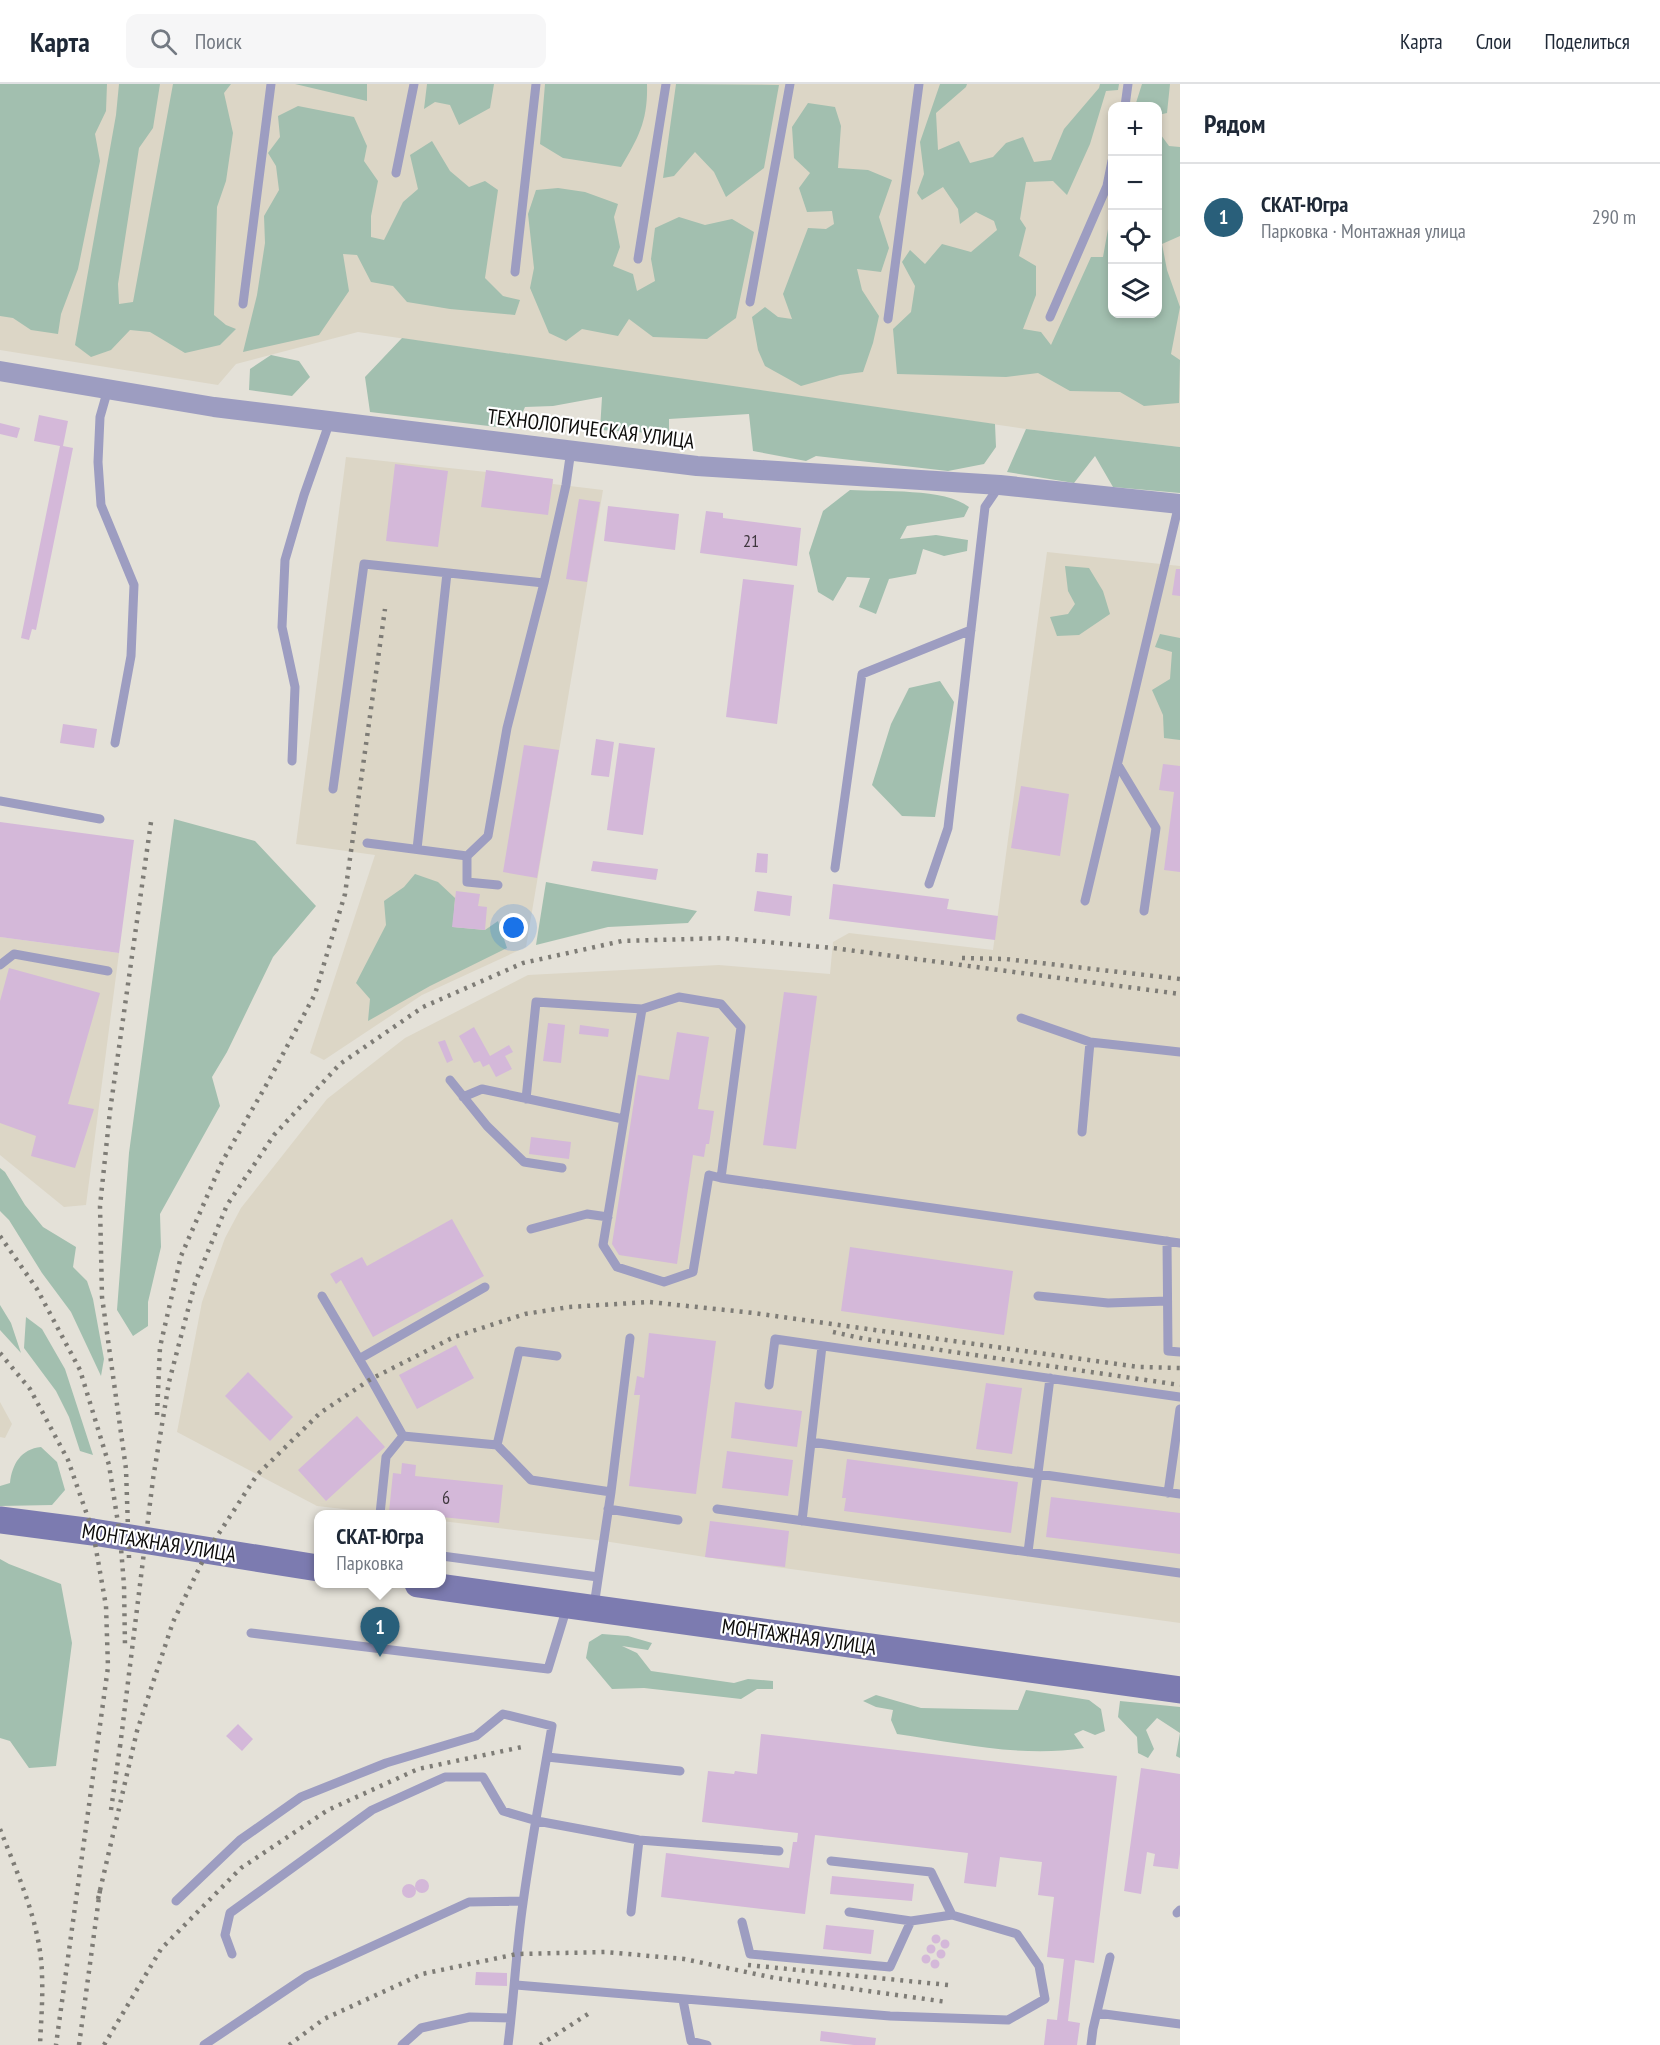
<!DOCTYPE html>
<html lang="ru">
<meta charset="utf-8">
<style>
:root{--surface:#fff;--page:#f6f6f7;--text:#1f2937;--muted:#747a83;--line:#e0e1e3;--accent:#295f7a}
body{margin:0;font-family:"PT Sans Narrow",sans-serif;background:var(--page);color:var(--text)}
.controls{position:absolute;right:18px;top:18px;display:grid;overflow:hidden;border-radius:12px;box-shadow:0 3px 9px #0003}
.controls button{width:54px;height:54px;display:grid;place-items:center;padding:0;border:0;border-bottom:2px solid var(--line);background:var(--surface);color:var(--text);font:30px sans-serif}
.you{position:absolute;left:514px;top:844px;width:21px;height:21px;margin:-15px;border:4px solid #fff;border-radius:50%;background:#1a73e8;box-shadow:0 0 0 9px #1a73e833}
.badge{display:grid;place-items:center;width:39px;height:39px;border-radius:50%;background:var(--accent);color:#fff;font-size:20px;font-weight:700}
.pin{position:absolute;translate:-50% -50px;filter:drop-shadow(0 2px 3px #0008)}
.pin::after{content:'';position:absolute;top:32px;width:21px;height:18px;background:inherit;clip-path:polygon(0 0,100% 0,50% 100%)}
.popup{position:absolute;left:314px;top:1426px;width:132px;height:78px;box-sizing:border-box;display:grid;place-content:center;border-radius:12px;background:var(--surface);filter:drop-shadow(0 2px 4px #0005);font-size:20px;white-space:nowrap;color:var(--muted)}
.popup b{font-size:22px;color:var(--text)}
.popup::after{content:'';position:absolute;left:50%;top:100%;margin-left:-12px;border:12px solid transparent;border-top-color:var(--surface)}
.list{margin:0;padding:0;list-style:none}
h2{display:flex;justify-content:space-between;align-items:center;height:78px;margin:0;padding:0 24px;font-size:26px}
h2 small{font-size:20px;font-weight:400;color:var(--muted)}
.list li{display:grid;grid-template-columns:39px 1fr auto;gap:18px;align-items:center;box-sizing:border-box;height:108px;padding:0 24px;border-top:2px solid var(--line)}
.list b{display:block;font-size:22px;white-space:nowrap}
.list p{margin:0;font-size:20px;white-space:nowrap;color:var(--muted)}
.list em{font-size:20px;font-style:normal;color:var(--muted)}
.icon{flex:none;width:33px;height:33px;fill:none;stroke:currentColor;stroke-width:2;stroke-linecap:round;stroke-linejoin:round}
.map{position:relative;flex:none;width:1180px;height:1961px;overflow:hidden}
header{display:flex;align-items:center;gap:36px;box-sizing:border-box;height:84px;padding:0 30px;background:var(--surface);border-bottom:2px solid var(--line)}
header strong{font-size:28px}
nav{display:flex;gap:33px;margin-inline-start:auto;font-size:21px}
.search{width:420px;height:54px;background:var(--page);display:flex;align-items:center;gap:15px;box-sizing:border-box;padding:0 21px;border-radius:12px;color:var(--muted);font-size:22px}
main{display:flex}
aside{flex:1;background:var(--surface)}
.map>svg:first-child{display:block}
</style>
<header>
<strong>Карта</strong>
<div class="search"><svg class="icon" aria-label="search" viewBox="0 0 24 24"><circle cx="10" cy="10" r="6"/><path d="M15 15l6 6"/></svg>Поиск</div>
<nav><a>Карта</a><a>Слои</a><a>Поделиться</a></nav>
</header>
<main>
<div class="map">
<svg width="1180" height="1961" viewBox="0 0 1180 1961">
<rect width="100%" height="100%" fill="#e4e1d8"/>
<path fill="#dcd6c6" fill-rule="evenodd" d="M0 0H1180V363L1026 345 358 248 236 280 218 301 0 266ZM1112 22H1158V230H1112Z
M346 373 553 395V400L603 406 526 863 422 911 324 976 310 969 375 771 296 760Z
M1047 468 1180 482V1539L705 1473 604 1457 442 1437V1430H386L317 1422 177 1348 202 1218 225 1154 241 1124 327 1015 405 954 528 891 719 881 830 890 833 858 849 849 993 866Z
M0 853 119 869 86 1121 64 1123 0 1071Z
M0 1318 12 1340 5 1354 0 1353Z"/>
<path fill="#a2bfaf" d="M0 0H107L106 27 95 50 100 77 78 185 61 230 58 250 31 246 13 234 0 232Z
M119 0H160L153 44 139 64 118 200 119 220 133 218 173 0H231L224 9 233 49 226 97 217 123 214 231 226 241 236 245 220 261 185 269 150 248 130 246 111 266 91 273 75 261 116 31Z
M295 0H367V17Z
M427 0H494L490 24 459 41 450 21 435 18 424 25Z
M545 0H647C648 36 639 53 621 83L563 74 540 60Z
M676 0 779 1 764 84 726 113 714 88 695 68 674 92 663 94Z
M940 0H967L966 3 936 29 938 66 959 57 970 79 993 73 1006 59 1023 53 1034 78 1051 76 1064 45 1099 4 1100 0H1119L1118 6 1106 7 1090 60 1067 111 1053 97 1026 98 1020 135 1026 144 1019 172 1036 182V211L1023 245 1041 248 1051 261 1091 173H1103L1112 123V230H1158V47L1169 62 1180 63V152L1162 160 1167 186 1180 223 1171 270 1180 276 1179 319 1144 322 1120 308 1070 307 1038 289 1006 293 897 290 893 245 911 228 915 202 902 178 910 166 925 180 942 160 971 168 997 146 994 137 976 128 960 140 958 125 943 103 922 116 917 109 924 90 920 58Z
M1142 0H1170L1167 29 1158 31V22H1135Z
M808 19 835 23 841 42 838 84 868 86 892 96 879 133 889 164 881 188 857 185 862 206 879 232 873 259 863 288 840 291 801 302 765 282 758 266 752 233 765 223 778 233 792 235 783 210 808 144 826 145 834 140 832 127 807 128 799 104 810 89 794 74 792 43Z
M298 22 354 33 367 62 364 77 378 97 371 132V153L384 156 403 118 418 105 410 71 432 57 450 87 469 103 485 97 498 106 485 194 503 212 520 216 515 231 450 225 407 218 393 202 371 198 357 171 343 170 349 207 319 251 243 268 257 211 265 159 264 132 279 106 276 82 268 69 280 53 278 32Z
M558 104 585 108 618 120 614 133 620 163 613 182 633 190 637 207 655 197 651 175 655 144 679 133 705 141 732 135 754 148 736 234 707 255 653 253 629 235 618 252 582 245 566 257 549 249 530 204 534 184 528 130 536 106Z
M402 254 995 340 996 363 984 380 948 387 816 372 806 377 753 367 749 330 669 335V350L600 346 602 313 553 322 525 323 515 345 370 328 365 293Z
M271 271 299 277 310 293 292 312 249 306 250 285Z
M1026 345 1180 363V409L1113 403 1095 372 1074 399 1007 388Z
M850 406C882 408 945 404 969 423L964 433 907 442 900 455 936 451 968 456 967 467 944 472 923 465 916 490 889 495 876 530 859 523 870 494 847 493 833 517 818 508 809 469 823 427Z
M1065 482 1089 484 1103 507 1110 530 1079 551 1057 552 1050 533 1068 530 1075 520 1068 507Z
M1160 550 1180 554V656L1164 654 1163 631 1152 606 1170 595 1172 568 1155 563Z
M940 597 954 618 935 733 902 732 872 701 891 640 909 604Z
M174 735 255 757 316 822 273 873 227 968 212 993 220 1022 160 1130 161 1163 148 1218V1242L133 1252 117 1226 129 1069Z
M415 790 438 798 455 814 453 843 485 846 498 837 507 864 430 902 368 937 370 915 356 899 386 841 384 817 404 803Z
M546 798 697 827 688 839 608 843 536 861Z
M0 1084 5 1088 25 1121 43 1143 76 1163 73 1183 87 1197 93 1215 104 1275 101 1292 71 1228 42 1189 9 1136 0 1127Z
M0 1221 11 1239 21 1269 0 1246Z
M26 1233 42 1245 65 1285 93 1371 80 1367 69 1333 56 1307 24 1264Z
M41 1363 57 1378 65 1406 52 1421 0 1422V1402L10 1399C12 1380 21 1365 41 1363Z
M0 1475 9 1480 61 1500 72 1559 56 1682 29 1684 10 1657 0 1654Z
M602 1550 628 1552 652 1559 648 1566 622 1562 637 1569 651 1587 734 1599 748 1595 773 1597V1605H757L741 1615 644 1604 612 1605 586 1574 589 1558Z
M1026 1606 1089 1616 1101 1625 1105 1647 1095 1651 1083 1646 1074 1650 1084 1664C1022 1674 959 1659 897 1650L891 1636 893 1626 876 1623 863 1617 876 1611 921 1624 1018 1626Z
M1120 1617 1180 1623V1674L1176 1672 1180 1649 1157 1634 1146 1646 1154 1665 1148 1674 1138 1669 1137 1653 1118 1633Z"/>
<path fill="#d4b8d9" d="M39 331 68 337 63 362 73 364 36 546 32 545 29 556 21 554 60 362 34 357Z
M0 339 20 344 17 354 0 350Z
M395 380 448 387 438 463 386 457Z
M486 386 553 395 548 431 481 423Z
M579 415 600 418 587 498 566 495Z
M608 422 679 430 675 466 604 457Z
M706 427 723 429V434L801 444 797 482 700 469Z
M1176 485H1180V512L1172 511Z
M743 495 794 501 777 640 726 633Z
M63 640 97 645 94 664 60 659Z
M596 655 614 658 609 693 591 691Z
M619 659 655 664 643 751 607 746Z
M524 661 559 666 537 794 503 788Z
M1163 680 1180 682V788L1164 786 1174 708 1159 706Z
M1021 702 1069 710 1060 772 1011 764Z
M0 738 134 756 119 869 0 853Z
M757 769 768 770 767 789 755 788Z
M593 777 658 785 656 796 591 787Z
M833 800 949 815 947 825 998 832 995 856 829 835Z
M456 807 480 810 478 822 487 823 485 846 452 843Z
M757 807 792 812 790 832 754 827Z
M9 884 100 909 68 1020 94 1025 75 1084 31 1072 36 1052 0 1039V917Z
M784 908 817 912 796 1065 763 1061Z
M548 939 565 941 561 979 543 977Z
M580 941 609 945 608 953 579 950Z
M474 943 490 972 509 961 513 968 505 972 512 985 496 993 489 980 483 983 480 977 474 979 459 952Z
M677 948 709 953 698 1025 714 1027 709 1060H706L704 1073 693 1071 677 1180 619 1171 612 1160 638 991 669 996Z
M445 956 453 976 447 979 438 958Z
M531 1053 571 1058 569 1075 529 1070Z
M452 1135 484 1192 373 1253 341 1196 336 1200 330 1190 362 1173 367 1182Z
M850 1163 1013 1187 1004 1251 841 1227Z
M649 1249 716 1257 696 1410 629 1402 640 1311H634L637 1292 644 1294Z
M456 1261 474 1294 417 1325 399 1291Z
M248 1288 293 1333 270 1357 225 1312Z
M986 1299 1022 1304 1012 1370 976 1365Z
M735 1318 802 1327 797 1363 731 1354Z
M357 1332 385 1363 326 1417 298 1386Z
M727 1367 793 1376 788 1412 722 1404Z
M847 1375 1018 1398 1011 1449 844 1427 846 1414H842Z
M402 1379 416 1381 415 1392 503 1401 499 1439 442 1433V1430L389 1428 393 1389 401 1390Z
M1051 1413 1180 1429V1470L1046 1453Z
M710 1437 789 1447 785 1483 705 1473Z
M238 1640 253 1655 242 1667 226 1652Z
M761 1650 1117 1692 1094 1879 1075 1876 1068 1937 1080 1939 1077 1961H1044L1047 1935 1057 1936 1064 1875 1047 1873 1054 1813 1038 1811 1042 1778 1000 1773 996 1803 964 1799 968 1769 815 1751 805 1830 661 1813 666 1769 789 1784 793 1758H797L798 1749 702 1738 708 1687 734 1690 735 1687 757 1690Z
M1141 1684 1180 1690V1770L1178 1785 1153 1782 1155 1770 1147 1768 1141 1810 1124 1807Z
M832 1792 914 1800 912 1817 830 1810Z
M415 1802a7 7 0 1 1 14 0a7 7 0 1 1-14 0Z
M402 1807a7 7 0 1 1 14 0a7 7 0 1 1-14 0Z
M826 1841 874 1846 871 1870 823 1865Z
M931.5 1855a4.5 4.5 0 1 1 9 0a4.5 4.5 0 1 1-9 0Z
M940.5 1860a4.5 4.5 0 1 1 9 0a4.5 4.5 0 1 1-9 0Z
M926.5 1865a4.5 4.5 0 1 1 9 0a4.5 4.5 0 1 1-9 0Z
M936.5 1870a4.5 4.5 0 1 1 9 0a4.5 4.5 0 1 1-9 0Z
M921.5 1875a4.5 4.5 0 1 1 9 0a4.5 4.5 0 1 1-9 0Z
M930.5 1880a4.5 4.5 0 1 1 9 0a4.5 4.5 0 1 1-9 0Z
M476 1888 507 1889V1902L475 1901Z
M821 1947 876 1954 875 1961H854L820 1957Z"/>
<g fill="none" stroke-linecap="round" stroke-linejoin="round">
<path stroke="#9d9dc1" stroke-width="9" d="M1125 22 1128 0
M396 89 414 0
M638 175 666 0
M515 188 536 0
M750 218 790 0
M243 220 271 0
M1050 233 1107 102 1112 77
M888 235 919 0
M108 305 100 333 98 378 101 421 134 501 131 572 115 659
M292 677 295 603 282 543 285 476 304 411 330 337
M1118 681 1156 744 1144 827
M333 705 364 480 544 499
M0 717 100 735
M367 759 467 772 488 752 507 644 544 499 566 401 571 366
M417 765 447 489
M467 772V798L498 801
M835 784 862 590 971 546
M929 800 948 744 985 423 1000 401
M1085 817 1179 420
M0 881 14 870 108 887
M1021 934 1090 958 1180 968
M450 996 487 1042 524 1078 562 1084
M463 1013 482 1005 623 1035
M526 1015 536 918 642 925
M1082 1048 1090 958
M721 1094 741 943 721 920 679 913 642 925 603 1161 617 1183 664 1198 693 1188 709 1091 721 1094 1180 1159
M531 1145 587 1130 608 1133
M1167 1157 1168 1267 1180 1268
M322 1212 371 1295 403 1352
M1038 1212 1108 1219 1167 1217
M359 1275 485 1203
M769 1301 775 1255 1180 1313
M403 1352 497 1361 531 1396 611 1408
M811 1358 1180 1410
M497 1361 519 1267 557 1272
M1168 1409 1180 1325
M608 1425 678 1436
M717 1425 1180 1489
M380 1430 386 1373 403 1352
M802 1437 822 1262
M1028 1468 1050 1294
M442 1472 598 1493
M594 1522 611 1408 630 1254
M251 1549 548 1585 567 1523
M547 1673 680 1687
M831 1777 931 1788 952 1831
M176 1817 240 1756 301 1713 386 1679 476 1652 503 1630 552 1642C542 1701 531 1760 523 1819 516 1866 514 1914 508 1961
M631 1828 639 1756
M1177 1829 1180 1826
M742 1838 750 1870 890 1883 911 1837
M232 1870 225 1851 230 1829 372 1726 445 1693H483L503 1727 537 1737 639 1756 779 1767
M516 1901 890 1932 1008 1936 1045 1915 1039 1882 1017 1850 952 1831 911 1837 849 1828
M683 1916 691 1957 707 1961
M1097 1929 1180 1940
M204 1961 307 1892 469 1818 523 1817
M402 1961 421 1944 470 1933 511 1934
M1091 1961 1093 1945 1110 1873"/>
<path stroke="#9d9dc1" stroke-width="20" d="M0 287 214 323 697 382 1000 401 1180 420"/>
<path stroke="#7c7bb0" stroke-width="27" d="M0 1436 93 1448 318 1484
M418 1500 1180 1606"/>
<path stroke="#7e7c76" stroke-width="4.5" stroke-dasharray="3 6" stroke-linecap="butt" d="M962 874 1006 875 1180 895
M0 1152 37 1205 80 1286 109 1381 120 1452 124 1501 125 1562
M833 1248 865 1255 1180 1301
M0 1269 30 1305 68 1376 93 1448 106 1522 108 1583 56 1961
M157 1331 160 1263 181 1172 222 1078 268 998 315 910 345 810 385 525
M129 1474 126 1385 102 1213 100 1122 110 1027 151 738
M120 1663 153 1395 169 1298 195 1199 227 1121 274 1051 340 980 423 923 523 879 622 857 723 854 833 864 1180 910
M111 1726 121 1655
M0 1745C18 1791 41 1841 42 1891 43 1914 41 1938 40 1961
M98 1815 137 1647 173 1538 208 1466 257 1391 320 1329 371 1295 454 1253 525 1230 569 1223 649 1218 754 1229 1139 1283 1180 1284
M748 1881 948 1901
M79 1961 100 1806
M104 1961 161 1865 241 1784 328 1726 418 1685 522 1663
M289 1961 324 1935 422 1890 517 1870 605 1868 684 1875 775 1894 947 1918
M540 1961 588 1930"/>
</g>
<g text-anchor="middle" stroke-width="4.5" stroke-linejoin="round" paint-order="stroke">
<g font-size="18" fill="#3f373e">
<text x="751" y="463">21</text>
<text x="446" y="1420">6</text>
</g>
<g font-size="21" fill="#0d0c0a" stroke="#fff">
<text transform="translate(591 345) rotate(7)" y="7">ТЕХНОЛОГИЧЕСКАЯ УЛИЦА</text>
<text transform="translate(159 1459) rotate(9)" y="7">МОНТАЖНАЯ УЛИЦА</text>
<text transform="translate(799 1553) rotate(8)" y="7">МОНТАЖНАЯ УЛИЦА</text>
</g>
</g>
</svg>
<div class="controls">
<button>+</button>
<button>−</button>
<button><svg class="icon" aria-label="locate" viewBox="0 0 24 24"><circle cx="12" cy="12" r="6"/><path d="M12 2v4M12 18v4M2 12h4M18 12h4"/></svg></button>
<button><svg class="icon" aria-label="layers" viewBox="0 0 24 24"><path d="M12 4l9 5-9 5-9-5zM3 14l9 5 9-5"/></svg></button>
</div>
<div class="you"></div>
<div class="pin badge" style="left:380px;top:1573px">1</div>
<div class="popup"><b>СКАТ-Югра</b>Парковка</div>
</div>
<aside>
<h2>Рядом<small></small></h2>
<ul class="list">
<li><span class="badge">1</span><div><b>СКАТ-Югра</b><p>Парковка · Монтажная улица</p></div><em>290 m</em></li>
</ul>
</aside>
</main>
